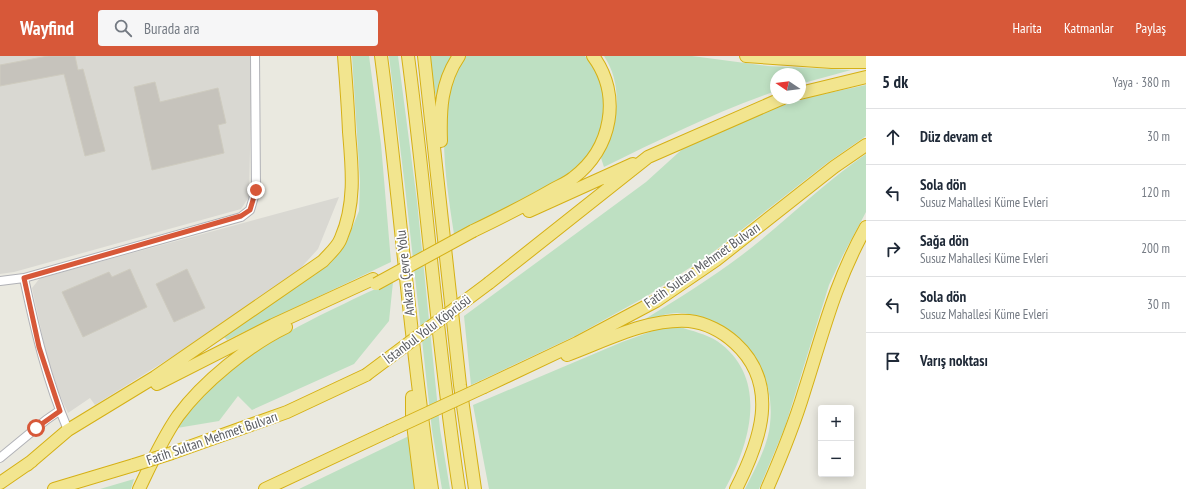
<!DOCTYPE html>
<html lang="tr">
<meta charset="utf-8">
<style>
:root{--surface:#fff;--page:#f6f6f7;--text:#1f2937;--muted:#747a83;--line:#e0e1e3;--accent:#d75839}
body{margin:0;font-family:"PT Sans Narrow",sans-serif;background:var(--page);color:var(--text)}
.controls{position:absolute;right:12px;bottom:12px;display:grid;overflow:hidden;border-radius:4px;box-shadow:0 2px 10px #0003}
.controls button{width:36px;height:36px;display:grid;place-items:center;padding:0;border:0;border-bottom:1px solid var(--line);background:var(--surface);color:var(--text);font:20px sans-serif}
.compass{position:absolute;left:770px;top:12px;width:36px;height:36px;border-radius:50%;background:var(--surface);box-shadow:0 2px 10px #0003;rotate:283deg}
.stop{position:absolute;width:12px;height:12px;margin:-9px;border:3px solid #d75839;border-radius:50%;background:#fff}
.stop.end{background:#d75839;border-color:#fff;box-shadow:0 1px 4px #0008}
.list{margin:0;padding:0;list-style:none}
h2{display:flex;justify-content:space-between;align-items:center;height:52px;margin:0;padding:0 16px;font-size:17px}
h2 small{font-size:13px;font-weight:400;color:var(--muted)}
.list li{display:grid;grid-template-columns:26px 1fr auto;gap:12px;align-items:center;box-sizing:border-box;height:56px;padding:0 16px;border-top:1px solid var(--line)}
.list b{display:block;font-size:15px;white-space:nowrap}
.list p{margin:0;font-size:13px;white-space:nowrap;color:var(--muted)}
.list em{font-size:13px;font-style:normal;color:var(--muted)}
.icon{flex:none;width:22px;height:22px;fill:none;stroke:currentColor;stroke-width:2;stroke-linecap:round;stroke-linejoin:round}
.map{position:relative;flex:none;width:866px;height:433px;overflow:hidden}
header{display:flex;align-items:center;gap:24px;box-sizing:border-box;height:56px;padding:0 20px;background:var(--accent);color:#fff}
header strong{font-size:19px}
nav{display:flex;gap:22px;margin-inline-start:auto;font-size:14px}
.search{width:280px;height:36px;background:var(--page);display:flex;align-items:center;gap:10px;box-sizing:border-box;padding:0 14px;border-radius:4px;color:var(--muted);font-size:15px}
main{display:flex}
aside{flex:1;background:var(--surface)}
.map>svg:first-child{display:block}
</style>
<header>
<strong>Wayfind</strong>
<div class="search"><svg class="icon" aria-label="search" viewBox="0 0 24 24"><circle cx="10" cy="10" r="6"/><path d="M15 15l6 6"/></svg>Burada ara</div>
<nav><a>Harita</a><a>Katmanlar</a><a>Paylaş</a></nav>
</header>
<main>
<div class="map">
<svg width="866" height="433" viewBox="0 0 866 433">
<rect width="100%" height="100%" fill="#eae9e0"/>
<path fill="#d9d8d2" d="M0 0H252L249 141 241 153 14 216 0 218Z
M339 141 318 193 297 216 231 264 95 349 90 342 68 357 51 320 32 232 40 222Z"/>
<path fill="#bee0c2" d="M352 0H369L381 88 391 206 227 284 223 280 316 218 335 201 346 187 359 155 360 126Z
M389 0H398L417 145 440 373 450 433H442L432 374 405 131Z
M428 0H452L444 14 436 41Z
M464 0H585C597 13 602 27 604 44 606 62 599 87 588 101 575 118 553 127 535 137 509 151 482 165 454 178 446 125 432 47 464 0Z
M604 0H692L768 10 851 14 800 28V18H776V35C716 56 661 83 604 111L601 102C617 70 625 32 604 0Z
M866 29V80L827 107 712 197 647 240 575 280 471 329 464 260 646 126 689 87 771 53 814 40Z
M866 98V156L843 199 829 229 785 371 759 433H745C755 413 768 390 770 368 777 312 735 259 678 257 667 257 653 262 642 265 679 242 717 219 751 192 790 161 825 126 866 98Z
M393 226 389 265 354 308 252 354 238 340 219 365 177 372C219 314 266 286 329 255 350 245 371 234 393 226Z
M680 271C692 275 706 278 717 285 769 321 751 386 725 433H489L473 349 622 286 661 272Z
M411 379 417 433H299Z
M134 423 131 433H100Z"/>
<path fill="#c6c3bc" stroke="#cecbbf" d="M48 0H75L78 14 83 13 105 95 85 100 64 18 0 30V9Z
M155 26 160 46 218 32 226 67 218 69 224 97 152 114 134 31Z
M130 213 147 251 83 281 62 236 109 216 112 221Z
M187 213 205 252 174 266 156 228Z"/>
<g fill="none" stroke-linecap="round" stroke-linejoin="round">
<defs>
<path id="minor" d="M0 225 24 222
M68 374C47 325 35 274 24 222L241 161 250 154 256 134 255 0
M0 402 46 364 59 355"/>
<path id="highway" d="M381 0C400 144 410 289 432 433
M408 0C427 144 437 289 459 433
M424 0 460 329 475 433
M746 0 832 6H866
M800 37 866 21
M441 85C440 54 441 26 459 0
M529 155 633 108
M473 175C500 162 526 149 552 134 559 130 567 127 573 122 612 93 622 39 593 0
M489 227 648 101 783 42
M567 299C605 285 648 262 689 265 706 267 723 276 735 287 781 329 760 386 736 433
M157 328 273 269 373 223
M484 331 577 287 656 245 716 204 834 111 866 89
M412 341V360L421 433
M172 397 287 356 366 319
M27 409 68 374 155 321 323 205C329 198 338 191 341 182 356 148 352 111 349 76 348 51 346 25 344 0
M0 427 32 405
M54 433 134 409
M139 433C151 408 162 383 178 360 203 326 249 289 286 271
M265 433 389 375
M767 433C781 401 794 369 804 336 823 277 835 226 866 171"/>
</defs>
<use href="#minor" stroke="#b1b2b7" stroke-width="10"/>
<use href="#highway" stroke="#d5b015" stroke-width="14"/>
<use href="#minor" stroke="#fff" stroke-width="8"/>
<use href="#highway" stroke="#f2e58f" stroke-width="12"/>
<defs>
<path id="highway-bridge" d="M376 228 473 175
M366 319 489 227
M389 375 484 331
M134 409 172 397"/>
</defs>
<use href="#highway-bridge" stroke="#d5b015" stroke-width="14" stroke-linecap="butt"/>
<use href="#highway-bridge" stroke="#f2e58f" stroke-width="12"/>
</g>
<g fill="none" stroke-linecap="round" stroke-linejoin="round">
<path stroke="#d75839" stroke-width="5" d="M36 372 60 355 39 291 24 222 241 160 250 154 256 134"/>
</g>
<g text-anchor="middle" stroke-width="3.5" stroke-linejoin="round" paint-order="stroke">
<g font-size="14" fill="#595b5f" stroke="#fff">
<text transform="translate(702 209) rotate(-35)" y="5">Fatih Sultan Mehmet Bulvarı</text>
<text transform="translate(405 217) rotate(-96)" y="5">Ankara Çevre Yolu</text>
<text transform="translate(427 273) rotate(-37)" y="5">İstanbul Yolu Köprüsü</text>
<text transform="translate(212 382) rotate(-19)" y="5">Fatih Sultan Mehmet Bulvarı</text>
</g>
</g>
</svg>
<div class="controls">
<button>+</button>
<button>−</button>
</div>
<svg class="compass" viewBox="-18 -18 36 36"><path d="M0-13l5 13h-10z" fill="#e53935"/><path d="M0 13l5-13h-10z" fill="#747a83"/></svg>
<div class="stop" style="left:36px;top:372px"></div>
<div class="stop end" style="left:256px;top:134px"></div>
</div>
<aside>
<h2>5 dk<small>Yaya · 380 m</small></h2>
<ul class="list">
<li><svg class="icon" aria-label="ahead" viewBox="0 0 24 24"><path d="M12 20V5M6 11l6-6 6 6"/></svg><div><b>Düz devam et</b></div><em>30 m</em></li>
<li><svg class="icon" aria-label="left" viewBox="0 0 24 24"><path d="M17 20v-9H6M10 6l-5 5 5 5"/></svg><div><b>Sola dön</b><p>Susuz Mahallesi Küme Evleri</p></div><em>120 m</em></li>
<li><svg class="icon" aria-label="right" viewBox="0 0 24 24"><path d="M7 20v-9h11M14 6l5 5-5 5"/></svg><div><b>Sağa dön</b><p>Susuz Mahallesi Küme Evleri</p></div><em>200 m</em></li>
<li><svg class="icon" aria-label="left" viewBox="0 0 24 24"><path d="M17 20v-9H6M10 6l-5 5 5 5"/></svg><div><b>Sola dön</b><p>Susuz Mahallesi Küme Evleri</p></div><em>30 m</em></li>
<li><svg class="icon" aria-label="arrive" viewBox="0 0 24 24"><path d="M6 21V4h12l-3 4 3 4H6"/></svg><div><b>Varış noktası</b></div></li>
</ul>
</aside>
</main>
